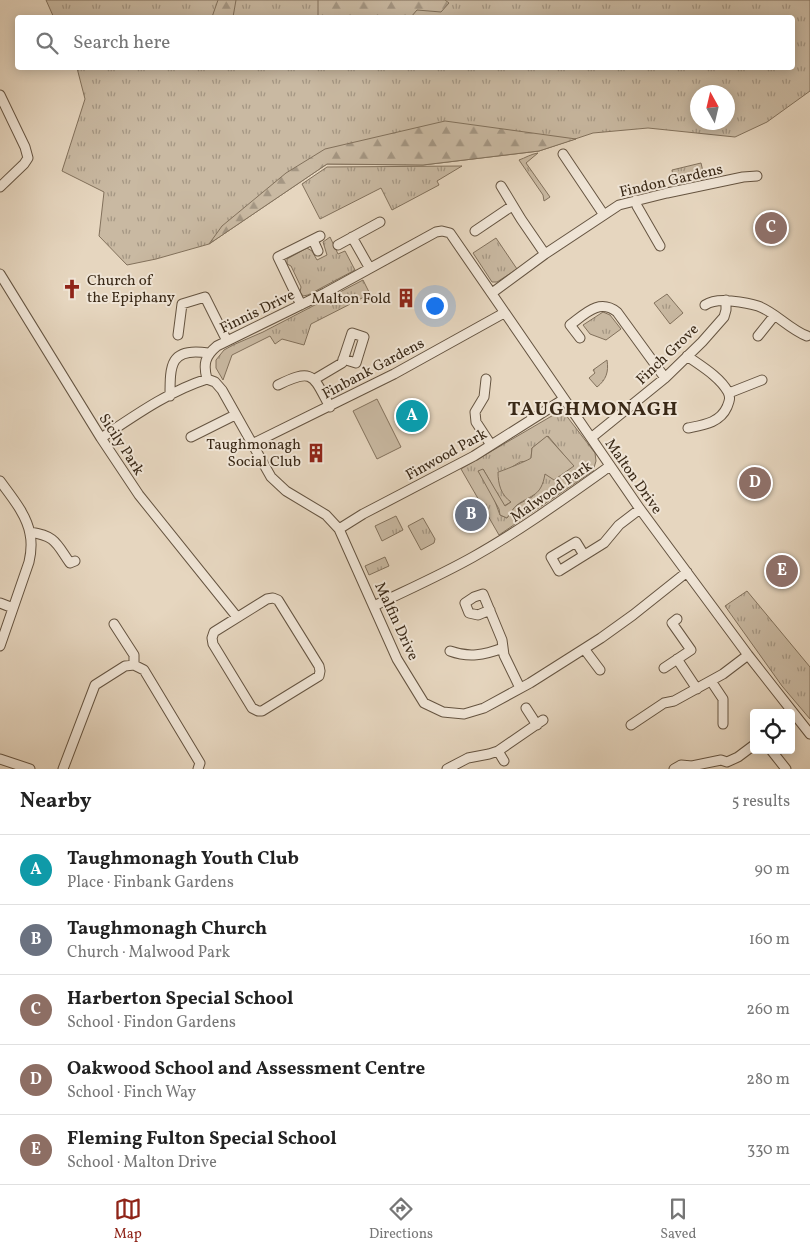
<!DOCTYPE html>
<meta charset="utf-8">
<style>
:root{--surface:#fff;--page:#f6f6f6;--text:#222;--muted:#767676;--line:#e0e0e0;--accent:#8f2418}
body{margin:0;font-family:Vollkorn,serif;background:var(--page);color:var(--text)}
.controls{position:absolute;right:15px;bottom:15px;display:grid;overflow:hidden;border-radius:5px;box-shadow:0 2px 12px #0003}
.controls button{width:45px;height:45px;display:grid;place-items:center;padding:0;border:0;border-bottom:1px solid var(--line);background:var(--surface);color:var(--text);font:25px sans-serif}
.compass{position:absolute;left:690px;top:85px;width:45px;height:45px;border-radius:50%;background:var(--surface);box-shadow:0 2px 12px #0003;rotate:352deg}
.you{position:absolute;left:434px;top:305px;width:18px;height:18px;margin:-12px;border:4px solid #fff;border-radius:50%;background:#1a73e8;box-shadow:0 0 0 8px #1a73e833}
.badge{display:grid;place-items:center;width:32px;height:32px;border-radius:50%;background:var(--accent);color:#fff;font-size:16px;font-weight:700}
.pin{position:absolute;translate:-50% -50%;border:2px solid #fff;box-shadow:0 1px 5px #0006}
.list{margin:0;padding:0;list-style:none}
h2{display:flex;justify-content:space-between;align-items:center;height:65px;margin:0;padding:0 20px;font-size:21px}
h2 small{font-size:16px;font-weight:400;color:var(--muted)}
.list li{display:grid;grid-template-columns:32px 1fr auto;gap:15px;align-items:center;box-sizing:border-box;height:70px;padding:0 20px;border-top:1px solid var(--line)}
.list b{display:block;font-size:19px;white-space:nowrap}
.list p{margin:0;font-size:16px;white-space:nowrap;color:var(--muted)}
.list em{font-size:16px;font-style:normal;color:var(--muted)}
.icon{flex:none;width:28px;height:28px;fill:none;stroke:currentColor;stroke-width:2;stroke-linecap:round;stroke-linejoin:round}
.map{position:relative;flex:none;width:810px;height:769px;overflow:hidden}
.search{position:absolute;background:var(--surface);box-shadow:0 2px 12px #0003;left:15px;right:15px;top:15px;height:55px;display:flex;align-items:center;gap:12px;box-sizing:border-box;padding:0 18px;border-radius:5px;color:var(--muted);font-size:19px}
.sheet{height:415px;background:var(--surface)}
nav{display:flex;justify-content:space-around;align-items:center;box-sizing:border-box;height:70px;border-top:1px solid var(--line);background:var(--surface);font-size:14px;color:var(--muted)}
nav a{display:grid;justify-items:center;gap:2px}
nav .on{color:var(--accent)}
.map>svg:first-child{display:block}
</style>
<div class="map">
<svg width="810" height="769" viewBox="0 0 810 769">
<defs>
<pattern id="grass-tufts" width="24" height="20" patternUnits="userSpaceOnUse" patternTransform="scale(1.25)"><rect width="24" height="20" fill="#c9b9a2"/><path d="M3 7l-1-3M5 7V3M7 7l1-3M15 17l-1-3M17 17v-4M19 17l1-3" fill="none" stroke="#a49683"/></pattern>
<pattern id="forest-firs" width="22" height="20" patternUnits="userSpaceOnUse" patternTransform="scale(1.25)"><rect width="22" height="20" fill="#c9b9a2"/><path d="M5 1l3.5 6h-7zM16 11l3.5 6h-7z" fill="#a49683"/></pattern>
</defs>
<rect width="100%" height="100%" fill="#e6d6bf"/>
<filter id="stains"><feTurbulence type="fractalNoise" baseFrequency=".004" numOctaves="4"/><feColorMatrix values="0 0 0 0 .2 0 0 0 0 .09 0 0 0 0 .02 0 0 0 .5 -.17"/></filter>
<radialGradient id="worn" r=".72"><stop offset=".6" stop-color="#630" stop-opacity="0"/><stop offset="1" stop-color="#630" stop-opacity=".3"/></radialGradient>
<path fill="url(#grass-tufts)" stroke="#82715c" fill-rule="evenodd" d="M46 0H810V91L767 122 735 137 648 128 593 133 539 151 423 165 327 164 209 244 156 259 127 265 99 236 104 192 62 171 85 99 77 68H792V18H54ZM698 92H728V122H698Z
M538 153 526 163 550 197 544 201 543 195 519 160C525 158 531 154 538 153Z
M701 163 704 176 674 182 672 170Z
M462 166 437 181 439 185 392 210 381 188 320 219 302 184 327 167Z
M330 237 338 254 345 251 355 270 308 295 303 296 300 292 301 287 291 266 287 264V259L307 248 312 251 317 260 327 255 323 242Z
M496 238 517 269 497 282H492L473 253Z
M363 280 370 294 311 324 304 345 282 339 275 344 270 336 232 355 223 380 216 368V360L224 350 233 345 263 332Z
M667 294 683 313 670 324 654 303Z
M603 312 610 315 621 329 606 340 590 334 583 325Z
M607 360C609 372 606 380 597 387L589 378 595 373 593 370Z
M562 410 595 453 596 461 593 471 499 535 461 469ZM548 436 573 466 545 474 532 497 515 506 507 518 500 515 483 469 504 506 511 502 504 472 520 462 527 461 531 459 532 448Z
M396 516 403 530 382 541 375 526Z
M423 518 435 539 434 543 421 550 408 526Z
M385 557 389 566 369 575 365 566Z
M747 591 810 667V719L782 686 725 606Z"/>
<path fill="url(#forest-firs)" stroke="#82715c" d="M218 0H236L233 17H212Z
M318 0H445L449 3 441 12 417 10 411 17 318 18Z
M445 121 576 139 539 151 423 165 327 164 209 244 222 226 286 173 325 149Z"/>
<path fill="#c9b9a2" stroke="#82715c" d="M377 399 401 447 377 459 353 411Z
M547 436 574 466 554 480 545 474C541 497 532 494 517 505 513 508 510 514 507 518L500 515 499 509 478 471 483 469 505 506 511 502C501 495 498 484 498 472 500 472 529 460 531 458L532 448Z"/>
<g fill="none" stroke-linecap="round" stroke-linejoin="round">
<defs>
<path id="minor" d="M0 95 25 147 28 158 24 164 0 187
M563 154 604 215
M501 186 521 219 545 254
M636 200 637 206 660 246
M475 231 512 206
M352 237 369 267
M313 240 318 251
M338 245 380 222
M0 274 101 438 139 495 237 617
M492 293 545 254 619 205 667 193 743 177 757 176
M301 305 278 257 320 236
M705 305C713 300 722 300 731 301 740 302 749 303 758 306 775 312 789 329 807 336
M178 335 182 304 205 297 227 341
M758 336 774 316
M580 338 570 325C585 314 599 298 617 312L665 378
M687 356C701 366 720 377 728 392 731 398 729 402 727 407 720 423 703 425 688 428
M207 379C203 364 205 356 217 346L325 293 436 232 442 231 450 233 640 509 748 655 810 734
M315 379 342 363 352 333 364 337 356 363 343 359
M486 379 484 397 475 412 476 422 491 445
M278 385C314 367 313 376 330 407
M729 393 762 380
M170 396C170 365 170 347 208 353
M191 437 235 415
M101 438C134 416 169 391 207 379L215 382 222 390 271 477 286 491 326 515 339 529 397 659 424 703 443 712 464 714 484 708 530 683 601 638 633 615 687 572
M591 438 665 378 702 342 724 317 726 310V300
M252 444 394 374 504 313
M0 481C11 496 27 515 30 534 32 543 31 553 29 562L0 646
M339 529 363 514 474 456 564 399
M30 532C56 536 56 543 70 563L75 561
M584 555 576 542 551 557 559 571 604 543 619 525 640 509
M273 598 278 600 319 666 320 671 319 676 262 711H258L252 708 213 644 212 638 214 632 267 599Z
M0 603 13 608
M374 606C407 590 441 575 473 557 521 530 565 498 610 466
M490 610 478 615 469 613 465 603 474 597 483 594 502 640 504 655 520 688
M114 624 134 655V665
M585 650 600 670
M450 651C469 658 484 655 503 648
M677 659 697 689
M664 668 691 650 672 623 677 619
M711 681 723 699V724
M526 708 537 725
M631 725 664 703 674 701 723 674 748 655
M771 750 786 769
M498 751 504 761
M0 759 30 769
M63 769 95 685 125 666 134 665 144 670 200 763 198 769
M447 769 468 758 489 754 498 751 543 720
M674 769 681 765 692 766 721 760 727 762 738 757 754 745"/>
</defs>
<use href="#minor" stroke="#655441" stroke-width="11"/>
<use href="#minor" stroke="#efe4d5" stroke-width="9"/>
</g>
<defs>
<symbol id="church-bare" viewBox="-9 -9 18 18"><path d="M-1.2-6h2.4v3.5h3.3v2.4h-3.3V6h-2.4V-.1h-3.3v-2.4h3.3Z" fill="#8f2418" stroke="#efe4d5" stroke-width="2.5" paint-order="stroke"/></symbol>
<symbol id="building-bare" viewBox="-9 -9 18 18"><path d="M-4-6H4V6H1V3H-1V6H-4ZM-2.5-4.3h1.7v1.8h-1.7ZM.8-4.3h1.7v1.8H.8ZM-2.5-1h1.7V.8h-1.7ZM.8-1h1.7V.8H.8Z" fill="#8f2418" stroke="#efe4d5" stroke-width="2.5" paint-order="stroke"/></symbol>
</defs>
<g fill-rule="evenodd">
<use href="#church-bare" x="58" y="275" width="28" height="28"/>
<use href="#building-bare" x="392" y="284" width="28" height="28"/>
<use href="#building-bare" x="302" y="439" width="28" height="28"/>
</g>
<g text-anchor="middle" stroke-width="4" stroke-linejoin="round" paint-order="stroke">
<g font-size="15" fill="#3a2917" stroke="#efe4d5">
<text transform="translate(671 180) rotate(-13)" y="5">Findon Gardens</text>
<text transform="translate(257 311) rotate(-26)" y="5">Finnis Drive</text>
<text transform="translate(667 354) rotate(-44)" y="5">Finch Grove</text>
<text transform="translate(373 368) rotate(-28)" y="5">Finbank Gardens</text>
<text transform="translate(122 444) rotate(57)" y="5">Sicily Park</text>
<text transform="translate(446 454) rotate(-29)" y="5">Finwood Park</text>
<text transform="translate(634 476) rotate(55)" y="5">Malton Drive</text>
<text transform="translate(551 491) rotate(-35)" y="5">Malwood Park</text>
<text transform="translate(397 621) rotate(65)" y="5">Malfin Drive</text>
</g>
<g font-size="15" fill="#3a2917" stroke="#efe4d5" text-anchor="end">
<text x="87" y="285" text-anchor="start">Church of<tspan x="87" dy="17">the Epiphany</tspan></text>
<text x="391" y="303">Malton Fold</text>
<text x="301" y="449">Taughmonagh<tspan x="301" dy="17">Social Club</tspan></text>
</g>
<g font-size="20" font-weight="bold" letter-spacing="1" fill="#3a2917" stroke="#efe4d5">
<text x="593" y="415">TAUGHMONAGH</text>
</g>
</g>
<rect width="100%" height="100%" filter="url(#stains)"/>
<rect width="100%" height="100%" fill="url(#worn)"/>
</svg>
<div class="controls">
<button><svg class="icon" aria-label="locate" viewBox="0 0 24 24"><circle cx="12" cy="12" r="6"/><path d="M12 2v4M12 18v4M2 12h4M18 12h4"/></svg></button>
</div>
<svg class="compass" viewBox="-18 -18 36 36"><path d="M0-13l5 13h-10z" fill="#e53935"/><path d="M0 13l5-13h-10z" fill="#767676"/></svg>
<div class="you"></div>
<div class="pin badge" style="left:412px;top:416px;background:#0f9aa8">A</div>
<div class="pin badge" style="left:471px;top:515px;background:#6b7280">B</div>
<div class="pin badge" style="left:771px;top:228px;background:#8d6e63">C</div>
<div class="pin badge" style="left:755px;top:483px;background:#8d6e63">D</div>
<div class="pin badge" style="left:782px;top:571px;background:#8d6e63">E</div>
<div class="search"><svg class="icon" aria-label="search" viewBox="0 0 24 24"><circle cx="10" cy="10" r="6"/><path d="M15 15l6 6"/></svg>Search here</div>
</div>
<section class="sheet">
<h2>Nearby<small>5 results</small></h2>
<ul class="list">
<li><span class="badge" style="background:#0f9aa8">A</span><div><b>Taughmonagh Youth Club</b><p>Place · Finbank Gardens</p></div><em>90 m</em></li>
<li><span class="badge" style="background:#6b7280">B</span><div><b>Taughmonagh Church</b><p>Church · Malwood Park</p></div><em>160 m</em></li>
<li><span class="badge" style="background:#8d6e63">C</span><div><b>Harberton Special School</b><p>School · Findon Gardens</p></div><em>260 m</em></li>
<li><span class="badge" style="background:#8d6e63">D</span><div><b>Oakwood School and Assessment Centre</b><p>School · Finch Way</p></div><em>280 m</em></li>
<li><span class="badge" style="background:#8d6e63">E</span><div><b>Fleming Fulton Special School</b><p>School · Malton Drive</p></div><em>330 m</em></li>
</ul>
</section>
<nav>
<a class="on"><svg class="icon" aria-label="map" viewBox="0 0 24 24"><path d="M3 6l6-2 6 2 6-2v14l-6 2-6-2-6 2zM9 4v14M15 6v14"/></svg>Map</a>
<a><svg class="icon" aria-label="directions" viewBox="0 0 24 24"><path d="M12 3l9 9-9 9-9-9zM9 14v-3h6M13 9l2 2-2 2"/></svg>Directions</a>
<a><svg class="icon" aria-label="saved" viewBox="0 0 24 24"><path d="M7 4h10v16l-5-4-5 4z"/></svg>Saved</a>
</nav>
